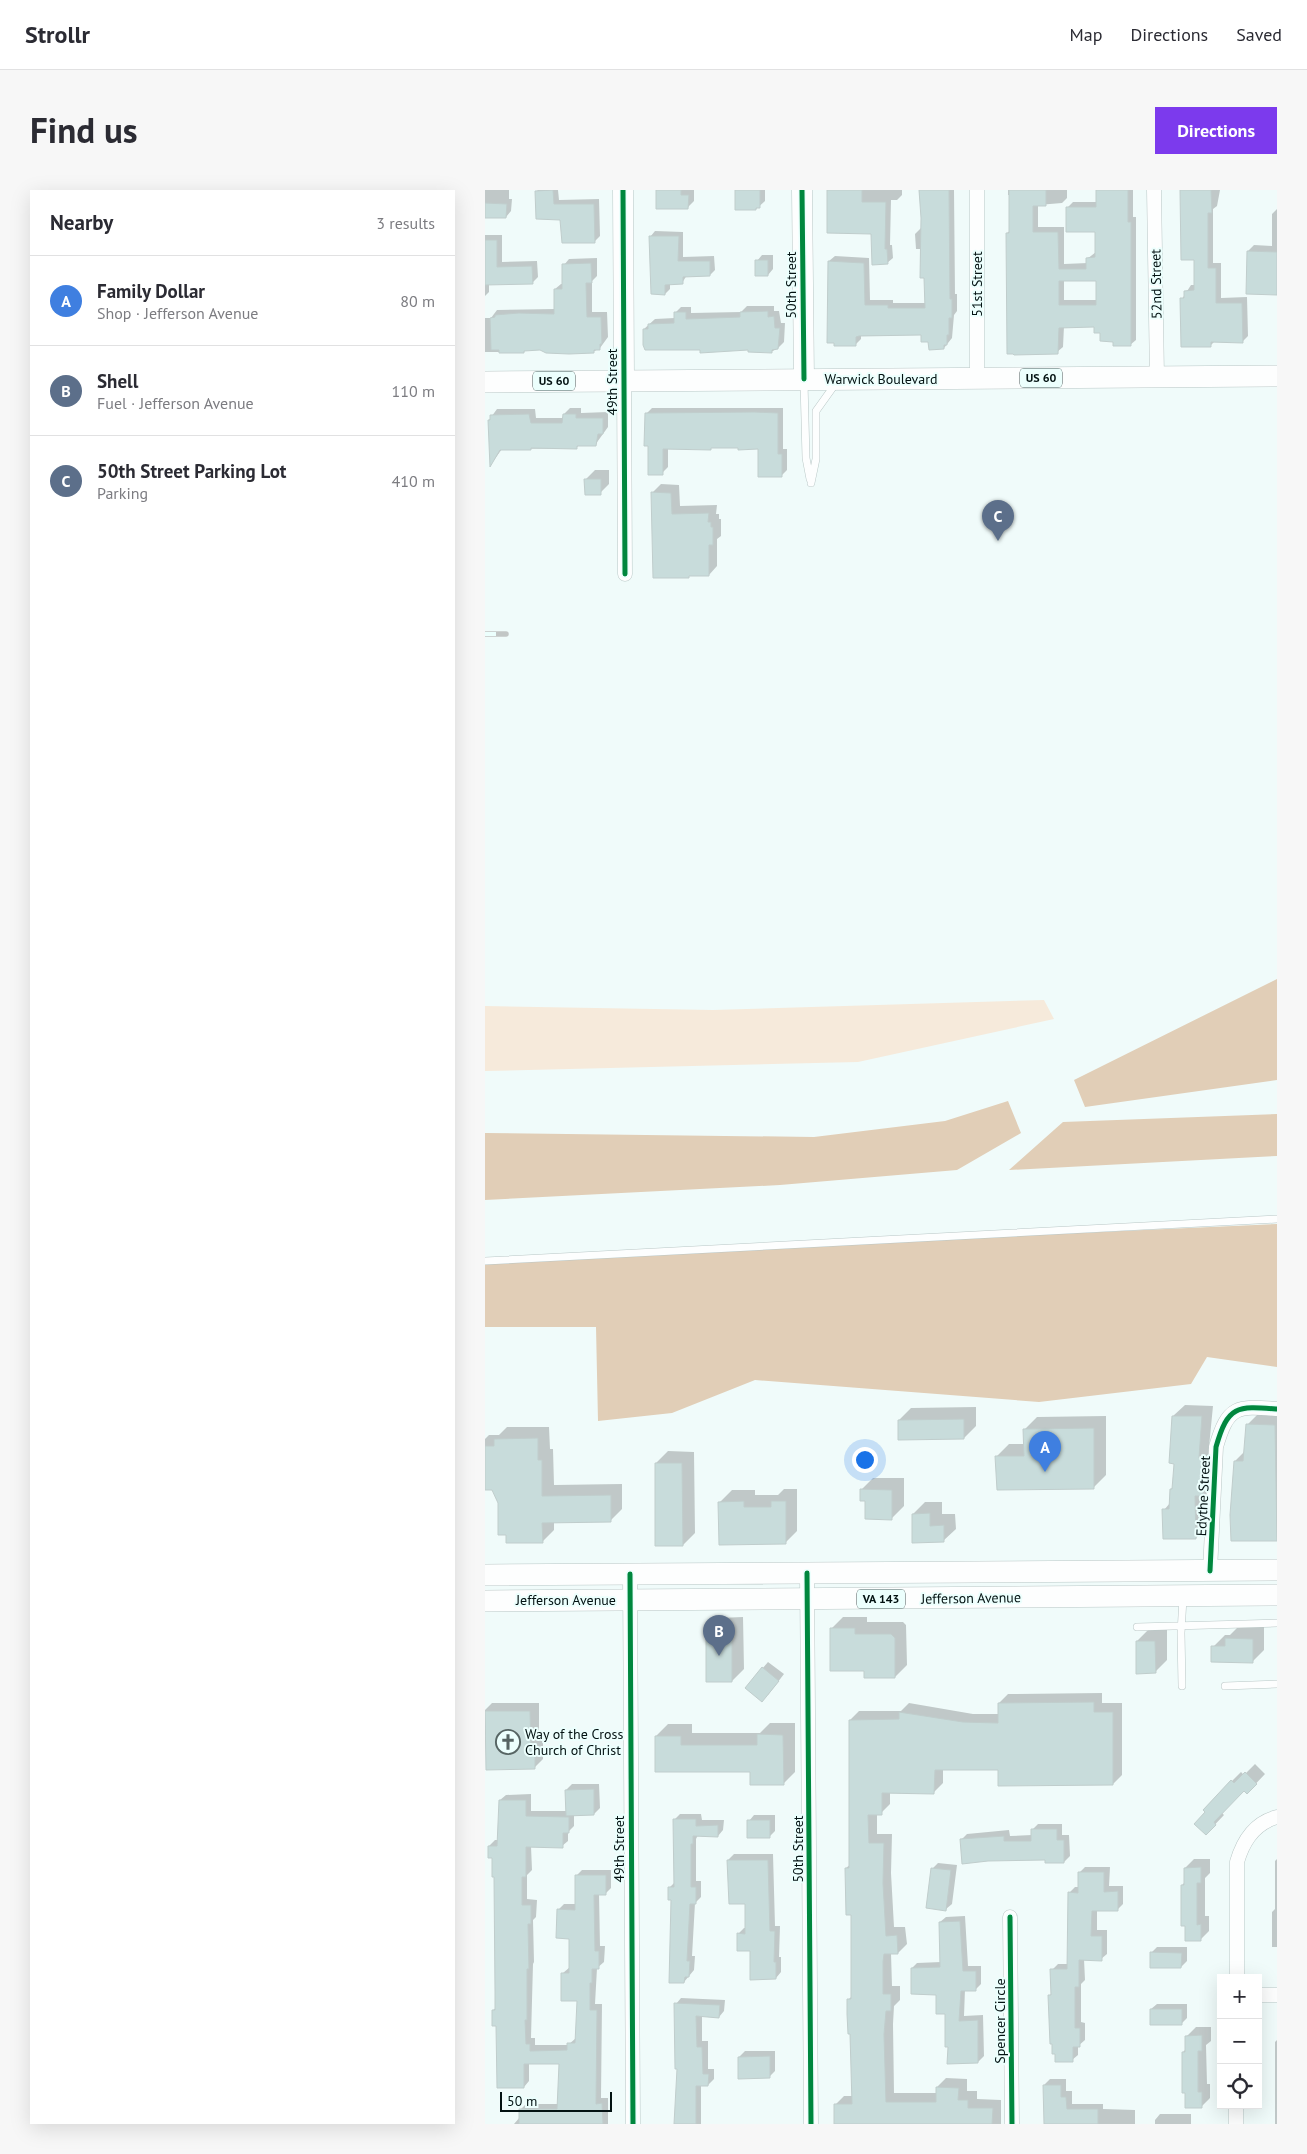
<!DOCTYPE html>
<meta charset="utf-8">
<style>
:root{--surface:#fff;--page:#f7f7f7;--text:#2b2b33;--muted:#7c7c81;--line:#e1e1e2;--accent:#7c3aed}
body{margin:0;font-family:"PT Sans",sans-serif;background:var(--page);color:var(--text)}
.controls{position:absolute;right:15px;bottom:15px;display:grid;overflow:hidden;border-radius:0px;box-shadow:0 5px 20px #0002}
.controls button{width:45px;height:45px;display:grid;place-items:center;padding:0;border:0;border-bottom:1px solid var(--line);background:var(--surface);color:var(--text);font:25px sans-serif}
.scale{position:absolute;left:15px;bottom:12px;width:112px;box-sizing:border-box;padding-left:5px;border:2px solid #031212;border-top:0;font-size:14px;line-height:18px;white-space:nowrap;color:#031212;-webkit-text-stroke:4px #ecfffd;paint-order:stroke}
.you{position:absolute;left:379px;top:1269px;width:18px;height:18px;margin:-12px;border:4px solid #fff;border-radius:50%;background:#1a73e8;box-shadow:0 0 0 8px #1a73e833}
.badge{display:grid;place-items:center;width:32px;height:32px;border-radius:50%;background:var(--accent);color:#fff;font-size:16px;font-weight:700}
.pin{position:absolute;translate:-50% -41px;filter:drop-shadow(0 1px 2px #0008)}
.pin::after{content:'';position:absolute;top:26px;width:18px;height:15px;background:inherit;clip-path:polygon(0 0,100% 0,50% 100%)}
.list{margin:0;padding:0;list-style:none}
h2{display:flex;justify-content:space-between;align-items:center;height:65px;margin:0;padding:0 20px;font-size:21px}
h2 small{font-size:16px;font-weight:400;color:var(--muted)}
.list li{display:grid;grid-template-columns:32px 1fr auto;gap:15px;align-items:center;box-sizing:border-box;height:90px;padding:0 20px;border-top:1px solid var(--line)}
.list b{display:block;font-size:19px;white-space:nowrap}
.list p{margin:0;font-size:16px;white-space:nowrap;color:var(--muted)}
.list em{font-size:16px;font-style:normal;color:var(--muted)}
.icon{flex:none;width:28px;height:28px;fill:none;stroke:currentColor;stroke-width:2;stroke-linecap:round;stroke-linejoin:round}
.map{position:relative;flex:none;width:792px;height:1934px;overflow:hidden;border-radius:0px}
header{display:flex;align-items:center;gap:30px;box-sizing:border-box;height:70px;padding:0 25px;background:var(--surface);border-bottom:1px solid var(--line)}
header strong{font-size:24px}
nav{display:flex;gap:28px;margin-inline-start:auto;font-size:18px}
.intro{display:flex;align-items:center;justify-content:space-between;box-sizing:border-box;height:120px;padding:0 30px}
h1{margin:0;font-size:35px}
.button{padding:12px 22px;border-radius:0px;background:var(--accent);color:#fff;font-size:18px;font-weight:700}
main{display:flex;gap:30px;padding:0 30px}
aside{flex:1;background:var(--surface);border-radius:0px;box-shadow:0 5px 20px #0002}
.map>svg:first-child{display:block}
</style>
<header>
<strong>Strollr</strong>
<nav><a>Map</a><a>Directions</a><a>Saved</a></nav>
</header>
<div class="intro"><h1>Find us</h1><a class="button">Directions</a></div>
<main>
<aside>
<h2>Nearby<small>3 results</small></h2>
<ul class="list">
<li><span class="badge" style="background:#3f7fe0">A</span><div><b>Family Dollar</b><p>Shop · Jefferson Avenue</p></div><em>80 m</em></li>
<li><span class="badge" style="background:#5c6f8a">B</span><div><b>Shell</b><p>Fuel · Jefferson Avenue</p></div><em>110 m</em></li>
<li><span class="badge" style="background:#5c6f8a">C</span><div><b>50th Street Parking Lot</b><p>Parking</p></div><em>410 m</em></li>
</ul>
</aside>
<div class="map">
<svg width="792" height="1934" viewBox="0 0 792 1934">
<rect width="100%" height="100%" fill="#f0fbfa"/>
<path fill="#f6eadb" d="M559 810 569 829 373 872 0 881V816L228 820Z"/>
<path fill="#e1ceb7" d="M792 789V890L600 917 589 890Z
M523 911 536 943 472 980 295 995 0 1010V943L329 947 460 931Z
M792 924V966L524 980 578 932Z
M792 1034V1177L722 1167 706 1194 554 1212 270 1190 187 1223 113 1231 111 1137H0V1070Z"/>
<path fill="#0003" fill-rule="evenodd" d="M0 0H24V9H27L26 21 21 27 0 26Z
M53 0H73L74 10 114 9 115 46 109 52 77 28 52 1Z
M172 0H209V11L203 17Z
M251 0H280V11L271 19Z
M344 0H417V5L412 10H406L405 55H407L408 68 402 73 387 43Z
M434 0H469L470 104H472V121L469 125 467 148 459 158 444 151 437 144 376 146V149L370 155 344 71 350 66 384 68 385 110H408V113H441L440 87H436L435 59H431L430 44 436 38 437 28Z
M523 0H582V8L577 13 553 15V37H579V74L603 73 602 69 611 62V40L582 18 588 12H612V0H648V27H651V150L645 155 629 150 610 135 579 136 578 157 572 162 522 43 526 40V5H523ZM579 90H612V110H579Z
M697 0H735L732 16 728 19V73H736V108L762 107 763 146 757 152 730 151 726 155 697 109 706 95H710L711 68Z
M792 19V104L763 61 769 55 787 56V24Z
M170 41 198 42V67L229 66 230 80 225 85H202L197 93 185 94V99L180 104 165 47Z
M0 45H17V72L52 71 53 87 47 93H4V102L0 106Z
M277 65H288V79L283 85 272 71Z
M112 68V86L107 91V122H122L123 147 115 158 108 162 56 159H41L39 162H0V128H6L12 120 70 119V99L76 94H79V75L84 69Z
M262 116H289V121H294L296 133H300L299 152 293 158 286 162 264 158 216 159 159 139 170 129 190 128V123L196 117H206V123L256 122Z
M85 218H96V223L123 222V237L110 255H94L91 258 17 259 6 274 4 230 12 219H50L51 228H78L79 224Z
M167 218H298V259H302V280L297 285 274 258 254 256 183 258V277L177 283 164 254 161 224Z
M110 280H124V294L115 303 101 289Z
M176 294 194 295 195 316 232 315 231 324H234V329H236V346L232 349V376L224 385 170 386 168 302Z
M700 1215 728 1216 724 1257 729 1294 721 1301 722 1337 711 1348 679 1320 685 1313 686 1299 688 1297 690 1272 688 1226Z
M491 1217V1236L479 1248 414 1230 426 1218Z
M775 1222 792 1223V1349H747L750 1271 760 1261 762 1235Z
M621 1226V1285L609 1297 512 1266 524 1254H540V1239L552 1227Z
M22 1237H64L65 1259H68L69 1295 137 1294V1319L125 1331 69 1332V1340L57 1352 22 1344 14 1313 8 1299H0V1249L4 1245H14Z
M183 1261 209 1262 210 1343 198 1355 171 1273Z
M388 1288H419V1316L407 1328 381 1310 376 1300Z
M299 1299H312V1341L300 1353 235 1312 247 1300H270V1305H293Z
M440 1312H457V1324H470L471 1339 458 1351 428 1324Z
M258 1427 259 1479 247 1491 222 1440 234 1428Z
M358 1427H382V1432H418L421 1435 422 1475 410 1487 381 1480 346 1439Z
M753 1437H779V1460L767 1472 728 1457 740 1445H745Z
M664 1439H682V1470L670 1482 652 1451Z
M283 1472 299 1484 283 1505 261 1498Z
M617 1503V1513H637V1585L628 1594 515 1579H458V1593L449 1602H405V1614L396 1623H392V1644H407L406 1683 409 1737H420L422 1754 413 1763H406L407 1796H415V1810L409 1816 408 1834 409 1903H452V1897L461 1888 482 1889V1901H492V1909L516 1910V1934H350V1915L359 1906H368L364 1809 367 1806V1724L361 1678 366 1674 365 1530 374 1521H416L424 1513 488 1524H514V1513L523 1504Z
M7 1513H54V1549H58V1569L49 1578 0 1545V1520Z
M285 1533H310V1582L298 1594 171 1546 183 1534H207V1543H275Z
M770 1574 780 1584 762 1603 759 1600 736 1622 739 1625 721 1644 722 1622 719 1619 756 1582 759 1585Z
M87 1594H114L115 1618 109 1624H89V1636L83 1642V1651L77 1656H46L47 1680 42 1685V1709L52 1710 51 1727 48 1730 49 1772 48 1774 46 1848H50V1855H83L91 1848 93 1810 78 1783 85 1777 86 1747 73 1720 79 1714H91V1686L97 1680H126V1698L120 1704H114L115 1756H120L119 1772 112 1778 110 1814H117L116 1908H123V1934H29L35 1927V1920L41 1914H74L75 1873 44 1872V1891L39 1897 12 1835 8 1820 11 1818V1686L9 1667 4 1656 10 1650H13L15 1610 21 1605 46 1604V1621H82L81 1600Z
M195 1624H216L217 1630H239L238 1640 233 1646 213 1645 211 1649V1691H216V1707L210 1713 207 1766H210L209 1780 199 1792 185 1697 191 1691 189 1630Z
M269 1625H290V1641L285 1646 264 1631Z
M553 1634H577V1645H584L585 1666 579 1672 476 1650 482 1644 524 1640 525 1646 547 1645V1640Z
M249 1664H288L290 1736H295L294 1767H296V1782L291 1788 253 1744 259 1738H262L261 1712 243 1670Z
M709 1669H725V1683L720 1688V1726H724V1741L715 1750 697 1695 700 1692V1678Z
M792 1669V1757H787V1722L790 1719V1671Z
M453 1673 472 1675 467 1714 461 1719 448 1678Z
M600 1677H625L624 1696H638V1714L633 1719H612V1740H622V1764L616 1769H599L600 1790 596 1794V1832L600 1833V1850L593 1856V1865L587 1870 564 1806 567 1803V1780L573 1774H583L584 1703 590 1697H594V1683Z
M480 1726 483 1776H496V1794L491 1799H480L479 1826 498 1825 499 1866 493 1872 464 1855 461 1823 452 1804 427 1778 432 1773 456 1772 455 1732 461 1727Z
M672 1757H702V1771L696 1777 666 1763Z
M196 1808 240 1810 239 1821 234 1827 217 1825V1851H223V1879H229V1889L223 1895H216V1934H191L193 1878 191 1814Z
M672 1814H702V1828L697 1833 666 1819Z
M711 1837H726V1851L721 1855 722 1894H725V1908L716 1917 698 1862 702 1858V1846Z
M792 1850V1934H790V1852Z
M260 1861H290V1881L284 1887 254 1867Z
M565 1889H581V1901H587V1914H618V1919L650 1920V1934H560L559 1895Z
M675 1924H706V1934H670V1930Z"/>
<path fill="#c8dcdb" stroke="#c0cdcc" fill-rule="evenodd" d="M68 0 69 14H109L110 53H77L75 30 51 29 50 1Z
M171 0H196V5H204L203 19H171Z
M250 0H275V18H271V20H250Z
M342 0H377V12H401L400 59H402L403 74 387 75 386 44 342 43Z
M434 0H464L465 109H467V128H464V145H462V155H459V159L444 160 443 152H436V145L374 146 371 147V156H349V153H342L343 71 379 73 380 115H403V118H440L439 88H435L436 28Z
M524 0H561V16H548V42H573L574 79H601V68L610 67V42H581V17H611V0H643V32H646V156H628V152L615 151V143H609V137L574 138 573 164 529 165 528 164H522L521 43H524ZM574 91H611V115H574Z
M695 0H726L727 23H723V78H731V113H757L758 153 726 152V157H696L695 108H699V101L709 100V70H696Z
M0 13 22 14 21 28H0Z
M164 46H194L193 71H225V86L198 87V94L180 95V105L166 104Z
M0 50H12V77L47 76 48 94 0 95Z
M762 61 792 62V105L761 104Z
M270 70H283V86H270Z
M106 73 107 93H101L102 127H116L117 154H115V160H109V163L84 164 61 163 55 160 39 161V163H14V160H6L5 128 10 127V125L34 123 69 124V99H77V74Z
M283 121V127L289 126 290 138H295L293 159 287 160V163L263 162V160L215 163V160H160L158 155V139H163V134L189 133V122H201V129L255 127V122Z
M269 222 293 223V264H297V287H273V259L253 260V258H226V260L178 259V285H163V256H159L160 223Z
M44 224 46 233H77L78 224H91V228H118V244H113L111 256H92V259L46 258V260H15L5 277 3 230H5V225Z
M99 289H116V305H100Z
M166 302 186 303 187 324 224 323 223 332H226V337H228V355H224V386H204V388H168Z
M687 1226H717L714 1268H720L718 1306H710L711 1349H678L677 1319H684L685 1299H687L689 1274 684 1273Z
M479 1229V1249L413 1250V1230Z
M761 1234 790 1235 792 1351H746L745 1325 749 1271H758Z
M609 1238V1299L512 1300 510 1266H539L538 1239Z
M53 1248V1270H57V1306L126 1305V1332L57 1333 58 1353H21V1345H13V1313L7 1300H0V1256H9V1249Z
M170 1273H197L198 1356H170Z
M375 1299 407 1300V1330L380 1329V1311H375Z
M259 1311V1317H286V1311H301V1354L234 1355 233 1312Z
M445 1323V1336L459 1335V1352L427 1353V1324Z
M345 1438H370V1444H406L410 1448V1488H379V1481H345Z
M221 1439H247V1492H221Z
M740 1448 768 1449V1473L726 1472V1456H740Z
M651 1451H670L671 1483 651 1484Z
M277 1477 294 1491 277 1512 260 1498Z
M609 1512V1522H628V1595L513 1596V1580H450L449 1604 397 1603V1625H383L384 1653H399L398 1693 401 1746 412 1745 413 1764H399L398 1772V1804H406V1821H401L399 1844 401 1912H451V1897L474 1898 473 1910H483V1918H508L507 1934H349V1914H367L365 1844H363L362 1824V1809H366V1725H361L360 1678H364V1530L414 1529V1522L478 1532 513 1533V1513Z
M0 1521H45L46 1557H50V1579L1 1580Z
M272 1544 298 1545 299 1595H265V1582H170V1546H196V1555H272Z
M760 1582 772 1594 762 1604 759 1601 729 1632 731 1635 721 1645 709 1634 720 1622 718 1620 746 1590 749 1593Z
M109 1599V1625L81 1626 80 1600Z
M14 1610H41V1626L84 1627V1643H78V1658L41 1657V1687H37V1715H46V1734H43L44 1779H42V1830H40L41 1854H45V1861L82 1860V1853H90L92 1811H76V1783H84V1749L71 1748 72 1719 90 1720V1685H121V1705H109L110 1761H114V1779H107V1793H105V1820H112L111 1914 117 1913 118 1934H34V1919H72L74 1874H39V1898H12L11 1836H7V1820H10V1801L9 1687H7V1668H3V1656H12Z
M188 1629H211V1636L233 1635V1647L208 1646V1654H206V1697H211V1714H205L202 1771H205L204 1787H200L199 1793H184L186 1710H183V1697H189Z
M262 1630H285V1648H262Z
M546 1639H572V1650H579V1673H560V1670L503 1671 477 1674 475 1649 519 1646V1651H546Z
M242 1670H283L285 1741H290L289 1772H291V1789L265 1790V1761H252V1743L260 1744V1714H244Z
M716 1677V1693H712V1735L716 1734V1751H700V1736H696V1695H699V1678Z
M446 1678 466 1680 461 1721 441 1718Z
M593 1682H619V1702L633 1701V1721H607L606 1746H617V1771L594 1770V1797H590V1838H595V1857H588V1872H570V1864H567V1854H565L563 1805H566L565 1779H582L583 1702 593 1703Z
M475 1731 478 1781H491V1801H476L474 1831 493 1830V1873L462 1874 463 1857H460V1824H451V1805L426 1804V1778L455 1777 454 1732Z
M665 1762 697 1763 696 1778H665Z
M189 1813 235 1815 234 1828 211 1826 212 1857H217L218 1884H224L223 1896H211V1934H189L192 1879H190Z
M665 1819H697V1835H665Z
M717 1845V1861H713V1902H717V1918H700V1903H697V1862H700V1846Z
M285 1866V1888L253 1889V1867Z
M558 1895H576V1907H581L582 1919H613V1934H559Z"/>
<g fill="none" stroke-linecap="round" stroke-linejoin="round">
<defs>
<path id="lane" d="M319 192 321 268 325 289
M326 293 331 269V221L351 193
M0 1071 792 1029
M652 1437 792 1433
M697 1496 696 1443 698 1408
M740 1496 792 1494"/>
<path id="street" d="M492 0V188
M669 0 672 187
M139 190 140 384
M725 1381 731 1257C743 1215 752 1216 792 1219
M322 1383 326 1934
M145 1384 148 1934
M525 1727 527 1934
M752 1788V1672C758 1651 769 1633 792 1627
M773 1805H792
M751 1934V1915"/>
<path id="secondary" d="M138 0 139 190
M317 0 319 189"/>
<path id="primary" d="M0 192 792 186
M0 1385 792 1380
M0 1411 792 1405"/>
</defs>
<use href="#lane" stroke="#b9c7c6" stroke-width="8"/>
<use href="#street" stroke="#b9c7c6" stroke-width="15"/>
<use href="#secondary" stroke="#b9c7c6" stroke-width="21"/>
<use href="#primary" stroke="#b9c7c6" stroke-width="22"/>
<use href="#lane" stroke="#fdfefe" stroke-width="7"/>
<use href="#street" stroke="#fdfefe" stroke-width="14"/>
<use href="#secondary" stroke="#fdfefe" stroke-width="20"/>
<use href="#primary" stroke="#fdfefe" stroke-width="21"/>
<defs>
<path id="rail" d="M0 444H21"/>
</defs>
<use href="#rail" stroke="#c2c6c5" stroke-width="5.5"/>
<use href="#rail" stroke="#ecfffd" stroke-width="4" stroke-dasharray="11" stroke-linecap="butt"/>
<defs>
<path id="cycleway" d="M138 0 140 384
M317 0 319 189
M725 1381 731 1257C743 1215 752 1216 792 1219
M322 1383 326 1934
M145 1384 148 1934
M525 1727 527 1934"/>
</defs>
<use href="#cycleway" stroke="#ecfffd" stroke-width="8"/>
<use href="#cycleway" stroke="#00873e" stroke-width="5"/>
</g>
<defs>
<symbol id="church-ring" viewBox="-11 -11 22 22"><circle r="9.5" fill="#ecfffd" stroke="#566463" stroke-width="1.5"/><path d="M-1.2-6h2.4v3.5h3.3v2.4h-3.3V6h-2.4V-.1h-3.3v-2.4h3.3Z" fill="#566463"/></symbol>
</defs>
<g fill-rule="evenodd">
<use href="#church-ring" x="9" y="1538" width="28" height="28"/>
</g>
<g text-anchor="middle" stroke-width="4" stroke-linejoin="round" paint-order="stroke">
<g fill="#ecfffd" stroke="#495958" stroke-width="1">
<rect x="535" y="178.5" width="42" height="19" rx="4"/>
<rect x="48" y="181.5" width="42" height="19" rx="4"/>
<rect x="372" y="1399.5" width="48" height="19" rx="4"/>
</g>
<g font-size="12" font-weight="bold" fill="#031212">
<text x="556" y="192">US 60</text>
<text x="69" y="195">US 60</text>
<text x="396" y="1413">VA 143</text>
</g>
<g font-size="14" fill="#031212" stroke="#ecfffd">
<text transform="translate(492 94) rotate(-90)" y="5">51st Street</text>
<text transform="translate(671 94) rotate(-91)" y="5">52nd Street</text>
<text transform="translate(306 95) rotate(-90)" y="5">50th Street</text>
<text x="396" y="194">Warwick Boulevard</text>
<text transform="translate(127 192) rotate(-90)" y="5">49th Street</text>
<text transform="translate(718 1306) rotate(-87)" y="5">Edythe Street</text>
<text transform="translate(486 1408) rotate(-1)" y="5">Jefferson Avenue</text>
<text x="81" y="1415">Jefferson Avenue</text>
<text transform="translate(134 1659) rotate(-90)" y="5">49th Street</text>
<text transform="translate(313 1659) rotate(-90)" y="5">50th Street</text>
<text transform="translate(515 1831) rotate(-90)" y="5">Spencer Circle</text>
</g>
<g font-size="14" fill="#031212" stroke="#ecfffd" text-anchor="start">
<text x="40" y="1549">Way of the Cross<tspan x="40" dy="16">Church of Christ</tspan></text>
</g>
</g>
</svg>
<div class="controls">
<button>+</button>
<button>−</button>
<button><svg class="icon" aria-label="locate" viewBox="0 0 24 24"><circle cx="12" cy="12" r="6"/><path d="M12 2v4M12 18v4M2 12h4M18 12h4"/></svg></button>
</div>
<div class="scale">50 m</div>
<div class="you"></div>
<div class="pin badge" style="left:560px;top:1282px;background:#3f7fe0">A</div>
<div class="pin badge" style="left:234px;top:1466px;background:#5c6f8a">B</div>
<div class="pin badge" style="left:513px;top:351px;background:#5c6f8a">C</div>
</div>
</main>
